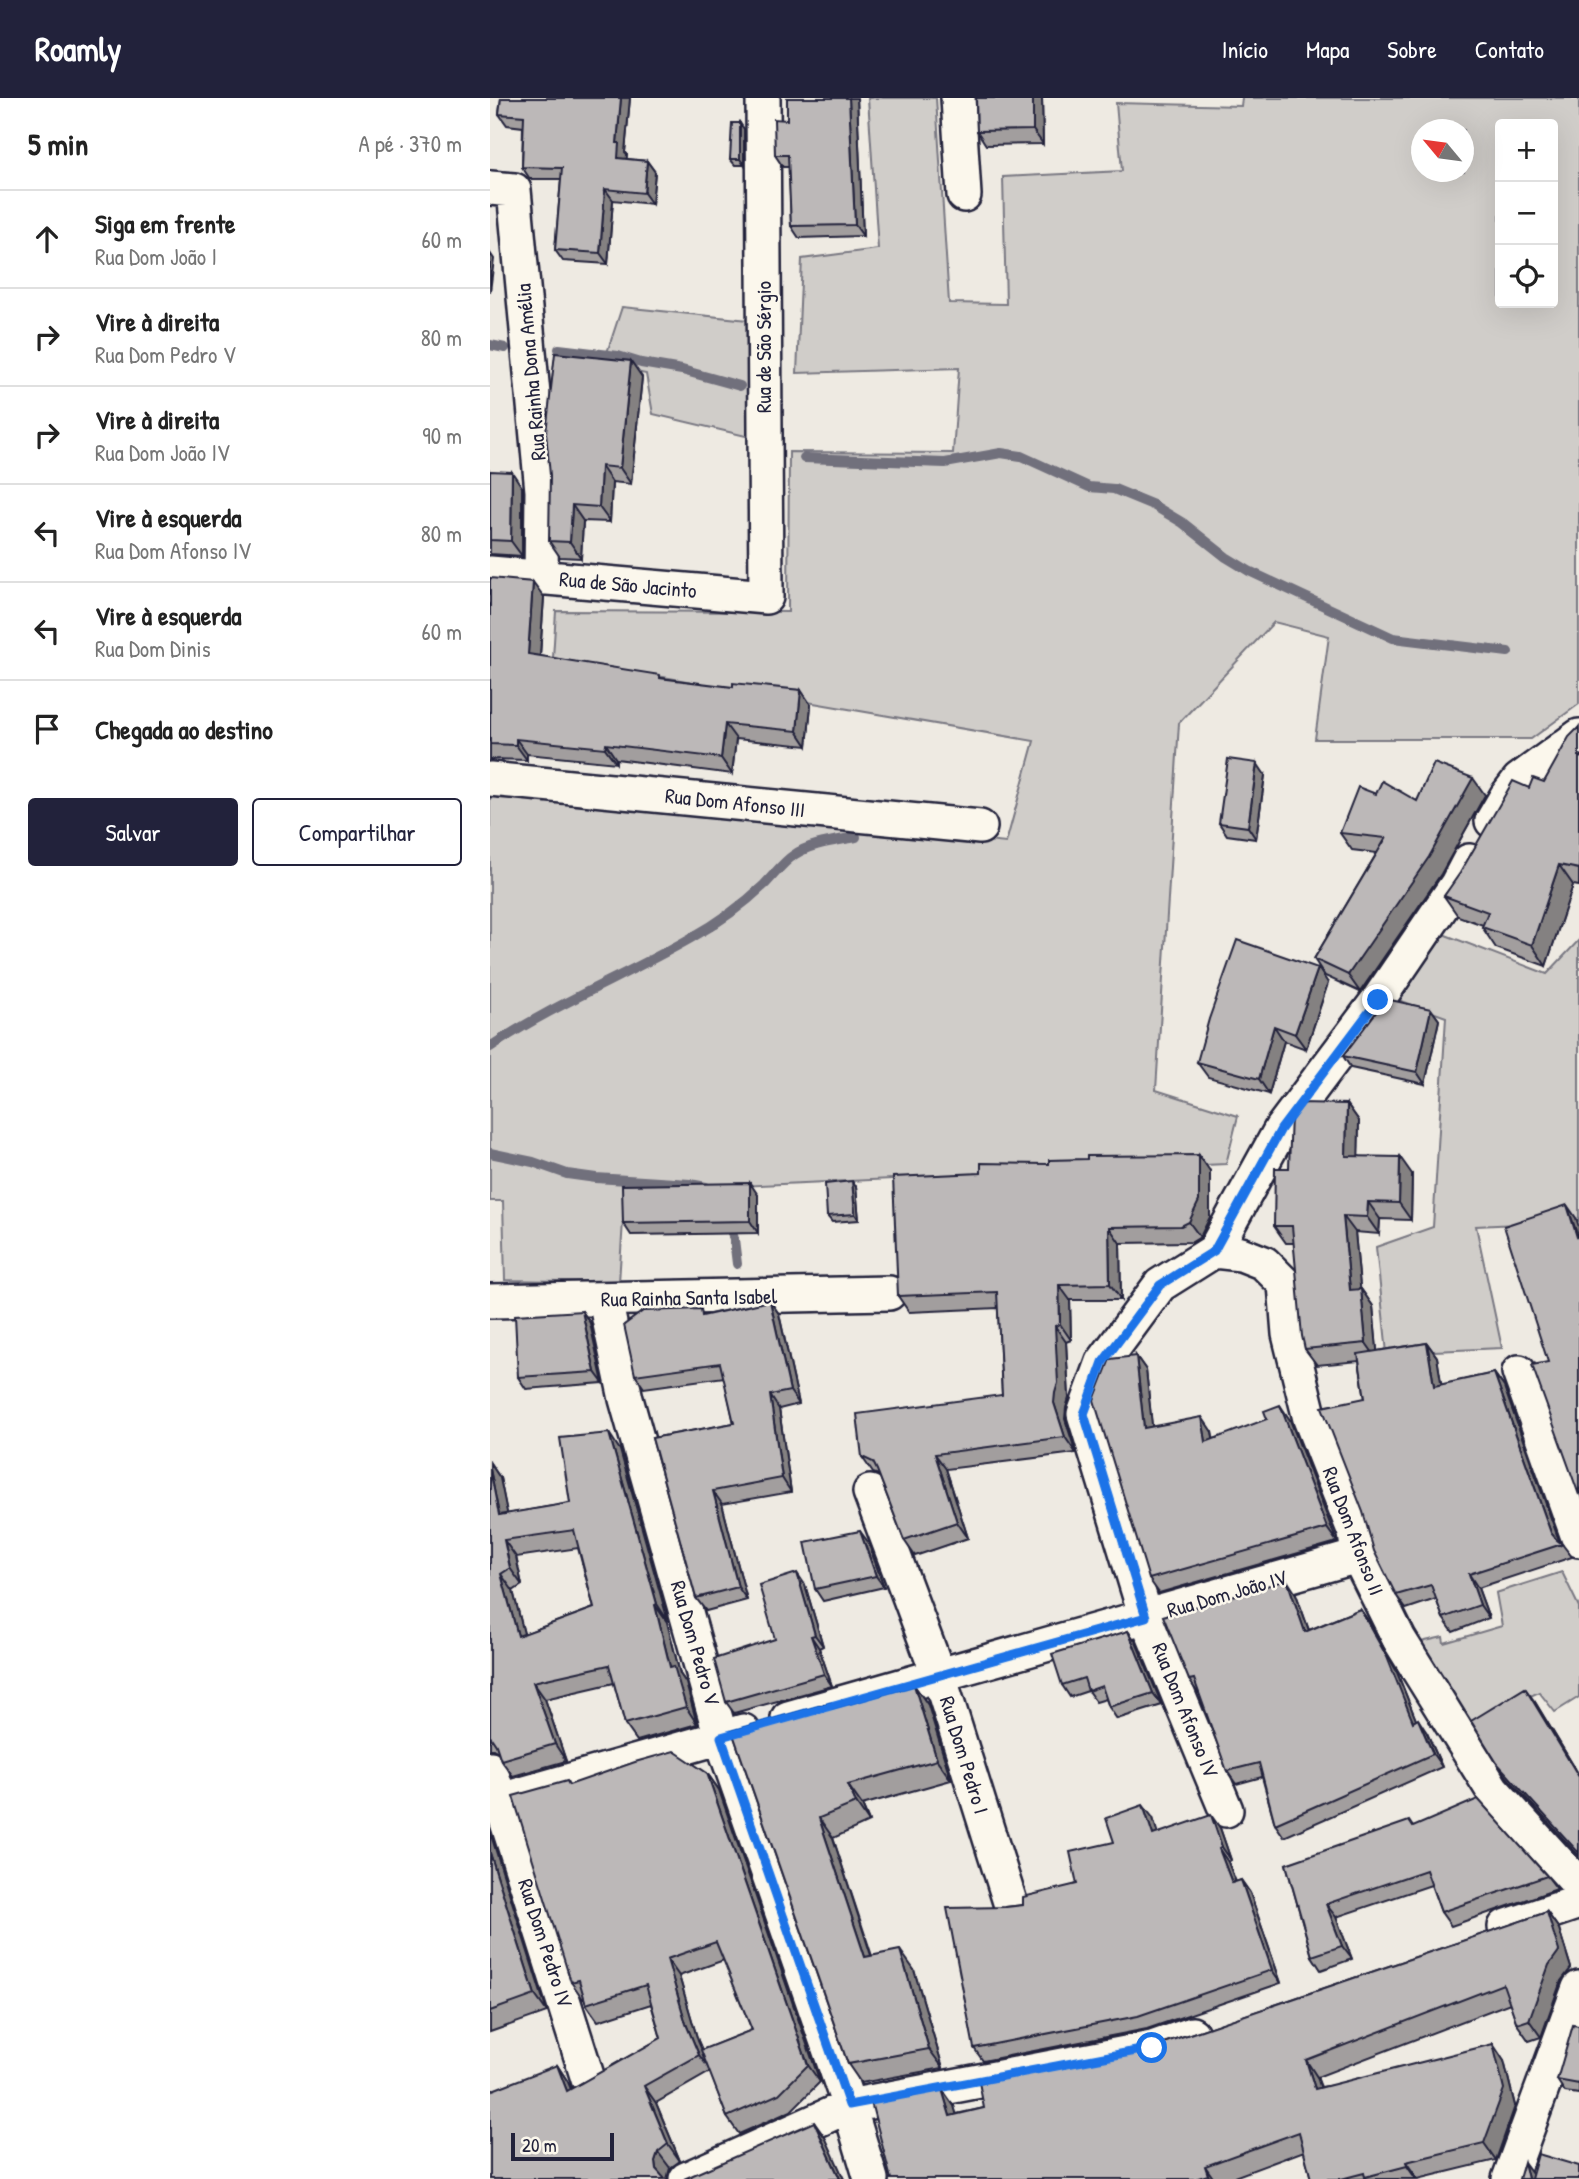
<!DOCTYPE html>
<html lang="pt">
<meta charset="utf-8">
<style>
:root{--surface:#fff;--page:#f6f6f6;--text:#222;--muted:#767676;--line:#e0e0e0;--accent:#22223b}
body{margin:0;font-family:"Patrick Hand",sans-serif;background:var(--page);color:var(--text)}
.controls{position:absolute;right:21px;top:21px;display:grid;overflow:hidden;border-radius:7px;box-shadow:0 7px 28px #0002}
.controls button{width:63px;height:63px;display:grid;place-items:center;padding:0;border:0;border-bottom:2px solid var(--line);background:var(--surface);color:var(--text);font:35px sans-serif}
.compass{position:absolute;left:921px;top:21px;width:63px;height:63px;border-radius:50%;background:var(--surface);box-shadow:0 7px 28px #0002;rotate:299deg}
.scale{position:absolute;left:21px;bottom:18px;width:103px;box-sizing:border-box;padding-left:7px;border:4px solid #22223b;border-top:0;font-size:19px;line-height:24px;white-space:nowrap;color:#22223b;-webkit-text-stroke:5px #fbf7ec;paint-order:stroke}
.stop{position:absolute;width:21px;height:21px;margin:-16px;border:5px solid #1a73e8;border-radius:50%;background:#fff}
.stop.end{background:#1a73e8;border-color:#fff;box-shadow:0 2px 7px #0008}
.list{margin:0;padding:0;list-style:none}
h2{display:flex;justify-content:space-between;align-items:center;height:91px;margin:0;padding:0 28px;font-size:30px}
h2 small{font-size:23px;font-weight:400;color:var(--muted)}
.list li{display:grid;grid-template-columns:46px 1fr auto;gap:21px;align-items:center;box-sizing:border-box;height:98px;padding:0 28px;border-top:2px solid var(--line)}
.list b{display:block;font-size:26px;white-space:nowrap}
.list p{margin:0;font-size:23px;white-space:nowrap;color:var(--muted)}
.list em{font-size:23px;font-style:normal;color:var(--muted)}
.actions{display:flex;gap:14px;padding:21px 28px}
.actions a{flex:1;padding:16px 0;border:2px solid var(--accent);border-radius:7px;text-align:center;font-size:24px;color:var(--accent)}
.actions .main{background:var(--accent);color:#fff}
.icon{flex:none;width:38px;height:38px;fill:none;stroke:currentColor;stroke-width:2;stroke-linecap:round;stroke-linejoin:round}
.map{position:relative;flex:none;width:1089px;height:2081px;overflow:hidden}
header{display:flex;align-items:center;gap:42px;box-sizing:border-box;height:98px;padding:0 35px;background:var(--accent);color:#fff}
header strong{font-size:33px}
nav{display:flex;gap:38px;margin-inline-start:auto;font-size:24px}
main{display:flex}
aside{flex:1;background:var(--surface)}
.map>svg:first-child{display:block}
</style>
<header>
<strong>Roamly</strong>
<nav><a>Início</a><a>Mapa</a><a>Sobre</a><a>Contato</a></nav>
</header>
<main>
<aside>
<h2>5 min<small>A pé · 370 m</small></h2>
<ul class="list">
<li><svg class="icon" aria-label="ahead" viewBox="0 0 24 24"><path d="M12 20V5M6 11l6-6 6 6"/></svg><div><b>Siga em frente</b><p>Rua Dom João I</p></div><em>60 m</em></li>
<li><svg class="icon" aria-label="right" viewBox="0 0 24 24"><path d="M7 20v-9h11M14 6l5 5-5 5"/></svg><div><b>Vire à direita</b><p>Rua Dom Pedro V</p></div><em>80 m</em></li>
<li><svg class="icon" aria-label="right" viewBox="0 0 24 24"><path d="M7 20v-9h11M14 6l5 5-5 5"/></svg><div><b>Vire à direita</b><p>Rua Dom João IV</p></div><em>90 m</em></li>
<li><svg class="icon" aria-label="left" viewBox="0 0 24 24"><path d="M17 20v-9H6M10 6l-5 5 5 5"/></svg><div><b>Vire à esquerda</b><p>Rua Dom Afonso IV</p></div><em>80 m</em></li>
<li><svg class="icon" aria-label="left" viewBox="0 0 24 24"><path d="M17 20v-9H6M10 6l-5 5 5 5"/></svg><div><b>Vire à esquerda</b><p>Rua Dom Dinis</p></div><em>60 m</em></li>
<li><svg class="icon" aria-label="arrive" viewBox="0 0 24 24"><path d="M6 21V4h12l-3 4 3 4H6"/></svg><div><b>Chegada ao destino</b></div></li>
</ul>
<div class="actions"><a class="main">Salvar</a><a>Compartilhar</a></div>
</aside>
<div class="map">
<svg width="1089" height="2081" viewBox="0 0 1089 2081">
<rect width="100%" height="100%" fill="#eeeae2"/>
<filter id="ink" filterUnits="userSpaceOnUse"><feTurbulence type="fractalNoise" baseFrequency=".0143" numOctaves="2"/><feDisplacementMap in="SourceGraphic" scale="14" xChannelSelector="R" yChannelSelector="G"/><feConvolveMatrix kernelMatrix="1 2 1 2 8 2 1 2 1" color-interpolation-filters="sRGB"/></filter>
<g filter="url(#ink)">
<path fill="#d0cdc9" stroke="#797882" stroke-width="2" fill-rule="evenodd" d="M378 0H446L459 205 516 206 513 79 632 73 626 5 751 8 752 0H1089V606L1041 641H825L839 538 784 524 689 625 666 992 748 1018 736 1066 135 1093 129 1184 15 1182 13 1103H0V693L516 745 544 643 63 560 66 513 298 514 299 354 463 355 469 270 307 275 312 161 388 151ZM1010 26H1063V205H1010ZM932 32H974V74H932Z
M132 209 258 222 264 340 163 316 156 276 113 267Z
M953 836 1057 876 1089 842V1123L986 1128 1012 1250 897 1255 886 1149 943 1129 956 919 906 901Z
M1072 1474 1089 1509V1599L1065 1614 1049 1594 976 1628 931 1544 953 1539 954 1545 1012 1528 1006 1495Z"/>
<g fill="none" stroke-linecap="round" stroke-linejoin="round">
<path stroke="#716f7c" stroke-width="10" d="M0 247 15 250
M69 251 128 258 151 265 192 272 250 288
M314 360 455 365 511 355 531 358 599 389 624 391 663 407 693 425 736 459 759 473 903 540 1018 554
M0 949C64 906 135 878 201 840 228 825 252 808 274 787 284 777 293 764 304 757 321 745 346 743 366 739
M0 1055 43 1064 77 1076 106 1080 200 1086 216 1089
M239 1124 244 1141 247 1166"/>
<defs>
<path id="minor" d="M468 0 474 97
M0 90 24 92 52 393 51 480
M0 475 276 499 273 0
M0 681 490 729
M1002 723 1016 699 1029 682 1089 638
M724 1153 751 1156 774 1165 795 1186 799 1236 820 1321 865 1435 868 1458 909 1541 1002 1691 1089 1787
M115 1202 136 1301 231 1639 359 2008 381 2081
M0 1203 399 1195
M1029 1274 1089 1442
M380 1394 449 1578 520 1804
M298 1620 868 1458
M0 1670 98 1981
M0 1705 253 1633
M736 1712 656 1519 594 1316 613 1264 670 1187 724 1153 791 1031 888 902 967 786 979 763
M1015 1829 1089 1804
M196 2081 359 2008 662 1950 702 1936
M1019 2081 1089 1890"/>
</defs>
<use href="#minor" stroke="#22223b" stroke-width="38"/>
<use href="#minor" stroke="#fbf7ec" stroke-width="33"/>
</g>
<path fill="#a29e9e" stroke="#22223b" stroke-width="2" fill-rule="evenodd" d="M11 0H140L135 54 137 56 136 61 157 63 165 74 162 106 123 102 118 166 73 163 65 152 71 81H40L32 69 33 29 17 27 9 16Z
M297 0H367L373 138 309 140 301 128 299 69H293L285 57 297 22Z
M486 0H552L553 46 496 47 487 33Z
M254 31V67H245L240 61Z
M152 279 141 386 122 384 120 424 93 423 91 460 70 459 59 443Z
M0 373 32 389V458L0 456Z
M0 480 54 499 50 558 321 607 317 648 246 641 242 676 126 661V665L37 656V662L0 661Z
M1089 629V788L1083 787 1056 868 1006 850 992 829 993 827 968 818 954 798 1039 690 1054 684Z
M775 677 766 741 737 737 729 725Z
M886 696 927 703 995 697 951 776 870 894 835 878 824 861 887 755 862 752 850 735Z
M838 885 816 951 794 943 779 996 718 979 707 964Z
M941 911 949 922 935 986 861 970 853 958Z
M857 1006 869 1023 868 1058 922 1076 921 1122 890 1121 889 1136 865 1134 870 1191H871L883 1208 887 1253 937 1245 947 1259 951 1287 1004 1275 1014 1289 1069 1444 1072 1446 1082 1459 988 1490 999 1520 963 1534 953 1520 946 1501 916 1511 906 1497 869 1263 827 1267 815 1251 804 1145H796L784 1128 799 1070Z
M720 1073V1119L710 1139 702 1144 630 1145 631 1202H580L581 1242 576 1244 579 1300 576 1310 575 1321 586 1355 456 1371 478 1440 425 1458 414 1442 389 1377 383 1375 372 1359 512 1297 508 1210 419 1214 408 1198Z
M366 1089 369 1122 342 1124 337 1118Z
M268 1097V1135L141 1137 133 1125Z
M280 1203 289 1216 309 1306 289 1311 301 1394 232 1406 257 1502 216 1513 206 1500 162 1340 244 1325 234 1279 154 1290 145 1277 215 1217Z
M92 1213 100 1225 113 1285 36 1291 28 1279Z
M646 1258 656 1272 662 1329 722 1334 723 1341 800 1322 847 1444 669 1495 659 1481Z
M130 1352 178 1523 177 1524 190 1576 196 1585 207 1626 147 1643 135 1626 124 1585 55 1601 76 1663 23 1678 11 1662 8 1654 3 1651H0V1365L10 1380 17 1416 80 1405ZM88 1450 104 1510 34 1536 23 1493 32 1487 26 1459Z
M378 1444 394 1489 333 1503 325 1491Z
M315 1487 333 1548 329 1550 342 1588 244 1615 236 1604 285 1541Z
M806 1496 819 1532 870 1511 879 1524 906 1572 926 1622 937 1635 952 1669 794 1739 785 1726 772 1679 746 1686 737 1673 710 1595H708L699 1582Z
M638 1533 646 1544 672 1607 627 1621 619 1609 616 1601 606 1604 598 1593 580 1599 572 1587Z
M424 1587 438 1607 461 1682 372 1707 379 1724 343 1740 382 1858 424 1872 453 1970 371 1985 358 1966 242 1633 341 1605 344 1610Z
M1045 1604 1089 1677V1758L1017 1679 1007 1665Z
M217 1675 229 1692 330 1984 301 2013 249 2036 237 2019 220 1974 166 2005 190 2063 180 2070 177 2081H0L67 1967 78 1984 81 1991 171 1940 161 1906 108 1923 96 1906 94 1901H93L81 1884 80 1687ZM234 1862 262 1932 212 1952 208 1943 189 1878Z
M663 1720 667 1735 730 1730 741 1762 738 1764 746 1784 751 1782 760 1795 791 1885 657 1931 493 1963 484 1950 516 1809 533 1807 587 1786 624 1744Z
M923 1729 1057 1778 1067 1791 961 1828 951 1814 941 1787 846 1819 862 1861 831 1872 822 1858 796 1766Z
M0 1734 57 1914 0 1934Z
M1057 1814 1069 1831 1081 1870 1071 1883 1051 1939 1039 1943 1027 1926 1020 1905 827 1979 831 1989 1014 1963 1025 2008 1006 2062 928 2081H821L814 2053 739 2081H401L464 2008 466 2016 494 2010 656 1951Z
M1089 1928V1996L1075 1994 1067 1982Z"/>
<path fill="#848181" stroke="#22223b" stroke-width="2" d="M131 0H140L135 54 137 56 136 71 128 60 127 45Z
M359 0H367L373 138 365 127Z
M543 0H552L553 46 543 32Z
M250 25 254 31V67L250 61Z
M157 63 165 74 162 106 154 95Z
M115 91 123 102 118 166 110 155Z
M0 155 4 161 0 194Z
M141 263 152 279 141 386 130 370Z
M111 368 122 384 120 424 109 409Z
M22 374 32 389V458L21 443Z
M82 407 93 423 91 460 80 444Z
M43 484 54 499 49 571 38 556Z
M311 592 321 607 317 648 307 633Z
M235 626 246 641 242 676 231 660Z
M26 641 37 656V662L26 647Z
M116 646 126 661V665L115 650Z
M767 665 775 677 766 741 758 729Z
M983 680 995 697 951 776 870 894 858 877Z
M1069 767 1083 787 1056 868 1042 847Z
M828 870 838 885 816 951 805 936Z
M941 911 949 922 935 986 927 974Z
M784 928 794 943 779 996 769 981Z
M857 1006 869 1023 868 1075 856 1058Z
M709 1057 720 1073V1119L710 1139 699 1124Z
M910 1059 922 1076 921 1122 909 1105Z
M362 1083 366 1089 369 1122 365 1116Z
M260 1085 268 1097V1135L260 1123Z
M878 1104 890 1121 889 1136 877 1119Z
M1077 1107 1086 1120 1089 1129V1141Z
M853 1118 865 1134 872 1209 860 1192Z
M619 1129 630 1145 631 1202 620 1186Z
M569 1187 580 1202 581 1242 570 1226Z
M871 1191 883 1208 888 1262 876 1245Z
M280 1203 289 1216 309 1306 300 1293Z
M92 1213 100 1225 113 1285 105 1274Z
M565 1228 576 1244 579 1300 576 1310 575 1321 586 1355 575 1339 564 1305Z
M937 1245 947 1259 954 1302 944 1288Z
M646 1258 656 1272 664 1345 654 1330Z
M1004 1275 1014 1289 1071 1448 1061 1435Z
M280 1297 289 1311 301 1394 292 1380Z
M790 1307 800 1322 847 1444 837 1430Z
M712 1319 722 1334 726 1358 716 1344Z
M119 1335 130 1352 178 1523 167 1506Z
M445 1356 456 1371 478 1440 467 1424Z
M0 1365 10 1380 21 1434 9 1417 0 1371Z
M223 1393 232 1406 257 1502 248 1489Z
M370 1433 378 1444 394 1489 386 1478Z
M14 1442 26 1459 32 1487 20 1470Z
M307 1475 315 1487 333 1548 325 1537Z
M11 1476 23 1493 39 1555 28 1538Z
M979 1476 988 1490 999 1520 990 1507Z
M797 1482 806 1496 824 1547 815 1534Z
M165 1507 177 1524 190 1576 196 1585 207 1626 196 1609 180 1569Z
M870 1511 879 1524 906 1572 932 1637 923 1624Z
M638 1533 646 1544 672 1607 663 1595Z
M321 1538 329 1550 342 1588 334 1576Z
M43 1584 55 1601 76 1663 65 1646Z
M424 1587 438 1607 461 1682 447 1662Z
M1035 1590 1045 1604 1089 1677V1679Z
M928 1621 937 1635 952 1669 943 1656Z
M217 1675 229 1692 330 1984 318 1967Z
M358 1687 372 1707 379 1724 366 1705Z
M653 1707 663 1720 672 1750 663 1737Z
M721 1717 730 1730 741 1762 732 1749Z
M329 1720 343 1740 388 1879 375 1859Z
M0 1734 57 1914 45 1897 0 1755Z
M729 1751 738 1764 751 1798 742 1785Z
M751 1782 760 1795 791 1885 782 1872Z
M836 1806 846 1819 862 1861 852 1848Z
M1057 1814 1069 1831 1081 1870 1071 1883 1051 1939 1039 1922Z
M410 1852 424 1872 453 1970 439 1951Z
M177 1861 189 1878 208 1943 221 1973 209 1957 196 1926Z
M1003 1946 1014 1963 1025 2008 1006 2062 994 2045Z
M816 1962 827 1979 836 2007 825 1991Z
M67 1967 78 1984 89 2010 77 1993Z
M154 1988 166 2005 190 2063 178 2046Z
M452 1991 464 2008 472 2035 460 2018Z
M324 2024 336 2041 354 2081H350Z
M168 2054 180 2070 177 2081H173L166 2071 165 2063Z
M916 2064 928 2081H926L917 2068Z
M1034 2064 1042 2075 1044 2081H1038Z
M715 2068 724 2081H721L718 2077Z"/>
<path fill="#bcb8b8" stroke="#22223b" stroke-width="2" fill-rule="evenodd" d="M11 0H131L127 45H129L128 60 157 63 154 95 115 91 110 155 65 152 72 70 32 69 34 18 9 16Z
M297 0H359L365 127 301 128 298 57H285L284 21 297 22Z
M486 0H543V32L487 33Z
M242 25H250V61H240Z
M65 255 141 263 130 370 111 368 109 409 82 407 80 444 59 443 60 377 56 335Z
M0 373 22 374 21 443 0 442Z
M0 480 43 484 38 556 170 577V580L243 589V585L311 592 307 633 235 626 231 660 116 646 115 650 26 641V647L0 646Z
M1089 629V771L1069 767 1042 847 992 829 998 814 954 798 970 775 1023 683 1039 690 1043 680 1054 684 1079 639Z
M738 661 767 665 758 729 729 725Z
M944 665 983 680 939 759 858 877 824 861 896 740 850 735 868 689 886 696 892 683 927 703Z
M747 842 828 870 805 936 784 928 769 981 707 964 719 921Z
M896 901 941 911 927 974 853 958Z
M810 1005 857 1006 856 1058 910 1059 909 1105 878 1104 877 1119 853 1118 860 1192 871 1191 876 1245 815 1251 812 1238 802 1128H784L785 1070H799L801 1017Z
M709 1057V1103L699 1124 691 1128 619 1129 620 1186 569 1187 570 1226 565 1228 568 1285 565 1295 564 1305 575 1339 445 1356 467 1424 414 1442 387 1372 383 1364 372 1359 367 1316 512 1297 507 1194 408 1198 403 1079 491 1075V1065L559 1066V1062L597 1061V1058Z
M362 1083 365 1116 337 1118 335 1086Z
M260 1085V1123L133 1125 132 1087Z
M1077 1107 1087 1139 1089 1138V1397L1042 1267 1058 1264 1014 1128Z
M280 1203 300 1293 280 1297 292 1380 223 1393 248 1489 206 1500 162 1340 244 1325 230 1265 145 1277 134 1227 153 1213 211 1211 212 1218Z
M92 1213 105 1274 28 1279 25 1217Z
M937 1245 944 1288 1004 1275 1061 1435 1067 1442 1072 1446 979 1476 990 1507 953 1520 941 1487 906 1497 884 1453 873 1414 832 1309 875 1300 868 1256Z
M646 1258 654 1330 712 1319 716 1344 777 1321 774 1313 790 1307 837 1430 659 1481 604 1302 620 1261Z
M119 1335 167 1506 165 1507 180 1569 184 1568 196 1609 135 1626 119 1567 43 1584 65 1646 11 1662 6 1647 0 1638V1371L9 1417 80 1405 70 1340ZM84 1432 104 1510 28 1538 11 1476 20 1470 14 1442Z
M370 1433 386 1478 325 1491 315 1444Z
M307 1475 325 1537 321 1538 334 1576 236 1604 224 1561 285 1541 269 1487Z
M797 1482 815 1534 870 1511 897 1559 923 1624 928 1621 943 1656 785 1726 769 1665 737 1673 704 1581 699 1582 673 1518Z
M638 1533 663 1595 619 1609 612 1588 598 1593 594 1580 572 1587 562 1556Z
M424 1587 447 1662 358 1687 366 1705 329 1720 375 1859 410 1852 439 1951 358 1966 242 1633 341 1605 342 1610Z
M1035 1590 1089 1679V1755L1007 1665 981 1623Z
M184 1653 217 1675 318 1967 289 1996 237 2019 211 1952 262 1932 226 1844 177 1861 196 1926 209 1957 154 1988 178 2046 168 2054 165 2063 166 2071 174 2080 176 2081H0V1993L67 1967 77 1993 171 1940 156 1887 96 1906 89 1882 81 1884 23 1698 77 1683 79 1687 145 1664Z
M988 1701 1057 1778 951 1814 936 1772 836 1806 852 1848 822 1858 796 1766 919 1723 923 1729Z
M653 1707 663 1737 721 1717 732 1749 729 1751 742 1785 751 1782 782 1872 648 1918 484 1950 457 1810 516 1809 533 1807V1799L587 1786 580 1754 624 1744 616 1720Z
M0 1755 45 1897 0 1913Z
M1057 1814 1069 1853 1059 1867 1039 1922 1027 1926 1013 1886 816 1962 825 1991 1003 1946 1014 1991 994 2045 916 2064 917 2068 875 2079 874 2075 851 2081H821L809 2034 715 2068 718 2077 705 2081H401L381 2004 452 1991 460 2018 494 2010 489 1984 656 1951Z
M1083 1927 1089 1928V1986L1067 1982Z
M324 2024 350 2081H194Z
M1048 2056 1089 2068V2081H1041Z
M1034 2064 1038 2081H1029Z"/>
</g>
<g fill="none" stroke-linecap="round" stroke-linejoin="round" filter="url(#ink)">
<path stroke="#1a73e8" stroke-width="9" d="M662 1950 359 2007 231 1639 656 1519 594 1316 613 1264 670 1187 724 1153 791 1031 888 902"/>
</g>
<g text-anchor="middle" stroke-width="5" stroke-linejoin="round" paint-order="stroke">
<g font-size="21" fill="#22223b" stroke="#fbf7ec">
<text transform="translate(274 249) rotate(-90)" y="7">Rua de São Sérgio</text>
<text transform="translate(41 274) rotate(-95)" y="7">Rua Rainha Dona Amélia</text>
<text transform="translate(138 487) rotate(5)" y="7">Rua de São Jacinto</text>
<text transform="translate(245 705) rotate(6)" y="7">Rua Dom Afonso III</text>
<text transform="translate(199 1200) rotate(-1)" y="7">Rua Rainha Santa Isabel</text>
<text transform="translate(863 1433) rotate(69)" y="7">Rua Dom Afonso II</text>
<text transform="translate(737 1496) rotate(-16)" y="7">Rua Dom João IV</text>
<text transform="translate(205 1545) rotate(74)" y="7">Rua Dom Pedro V</text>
<text transform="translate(695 1612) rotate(68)" y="7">Rua Dom Afonso IV</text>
<text transform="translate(474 1657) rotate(73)" y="7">Rua Dom Pedro I</text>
<text transform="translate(55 1845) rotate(72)" y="7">Rua Dom Pedro IV</text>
</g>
</g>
</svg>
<div class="controls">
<button>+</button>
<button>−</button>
<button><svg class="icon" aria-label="locate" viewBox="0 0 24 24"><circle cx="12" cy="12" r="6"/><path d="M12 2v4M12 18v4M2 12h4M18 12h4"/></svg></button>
</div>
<svg class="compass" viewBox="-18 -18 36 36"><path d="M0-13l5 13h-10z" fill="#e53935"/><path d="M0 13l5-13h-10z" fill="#767676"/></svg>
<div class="scale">20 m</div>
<div class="stop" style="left:662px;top:1950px"></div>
<div class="stop end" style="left:888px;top:902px"></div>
</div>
</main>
